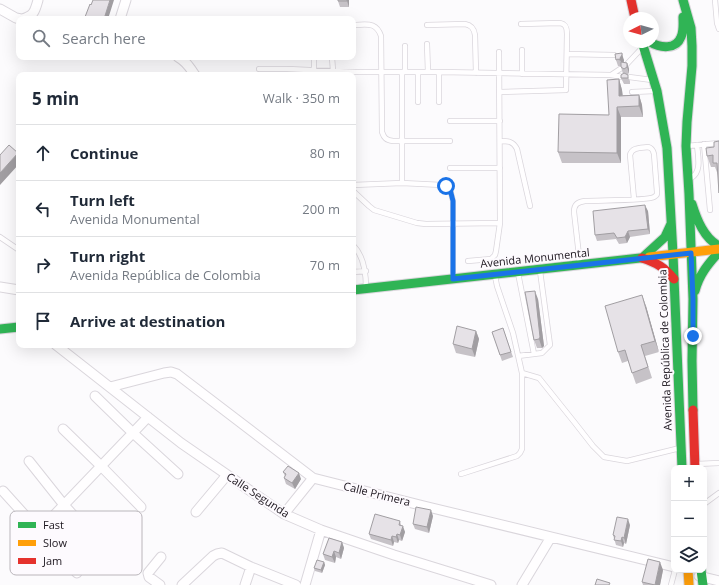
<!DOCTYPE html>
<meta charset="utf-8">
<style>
:root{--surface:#fff;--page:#f2f2f3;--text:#1f2937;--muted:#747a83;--line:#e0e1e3}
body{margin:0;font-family:"Open Sans",sans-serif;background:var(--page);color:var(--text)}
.controls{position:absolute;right:12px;bottom:12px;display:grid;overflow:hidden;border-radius:8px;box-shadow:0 4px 16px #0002}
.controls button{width:36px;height:36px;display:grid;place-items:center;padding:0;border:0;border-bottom:1px solid var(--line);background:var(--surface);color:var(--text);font:20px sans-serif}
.compass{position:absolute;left:623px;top:12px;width:36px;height:36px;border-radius:50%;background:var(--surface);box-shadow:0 4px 16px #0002;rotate:264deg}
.stop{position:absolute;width:12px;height:12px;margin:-9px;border:3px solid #1a73e8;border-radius:50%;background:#fff}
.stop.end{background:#1a73e8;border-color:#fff;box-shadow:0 1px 4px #0008}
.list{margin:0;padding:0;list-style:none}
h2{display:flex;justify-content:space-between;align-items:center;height:52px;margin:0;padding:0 16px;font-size:17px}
h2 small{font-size:13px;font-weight:400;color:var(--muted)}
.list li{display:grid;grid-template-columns:26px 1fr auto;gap:12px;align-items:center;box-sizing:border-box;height:56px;padding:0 16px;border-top:1px solid var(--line)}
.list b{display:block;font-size:15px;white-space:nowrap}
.list p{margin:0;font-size:13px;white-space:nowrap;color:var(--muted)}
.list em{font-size:13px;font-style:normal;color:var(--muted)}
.icon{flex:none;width:22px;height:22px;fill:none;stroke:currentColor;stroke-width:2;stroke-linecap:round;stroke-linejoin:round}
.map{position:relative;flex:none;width:719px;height:585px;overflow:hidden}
.search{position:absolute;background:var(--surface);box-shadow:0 4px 16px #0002;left:16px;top:16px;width:340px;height:44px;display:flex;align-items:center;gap:10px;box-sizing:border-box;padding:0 14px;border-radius:8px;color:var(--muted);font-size:15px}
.panel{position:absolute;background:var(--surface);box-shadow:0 4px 16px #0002;left:16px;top:72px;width:340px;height:276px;border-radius:8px}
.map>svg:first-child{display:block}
</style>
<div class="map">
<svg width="719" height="585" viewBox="0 0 719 585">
<rect width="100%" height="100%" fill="#fcfbfd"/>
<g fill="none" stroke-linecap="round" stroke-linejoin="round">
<defs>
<path id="lane" d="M715 0 717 23 719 29
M353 25C366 25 376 21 381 36L382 132C384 138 386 140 393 141H450
M427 25 465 24C471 25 474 28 475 35L476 73
M427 44 428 72
M405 46V72
M522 50V74
M567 54 614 55
M314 57V71
M332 57 333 71
M626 65 641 49
M259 69H287L356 72H439L611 75 623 77
M418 72V102
M611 75 620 69
M629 77 652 80
M500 92 566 90 567 34C567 28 566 24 560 23L521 24
M632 92 655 91
M439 102V72
M450 121H500
M500 141C508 141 513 141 517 149L530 206
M704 144 710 210
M687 146 719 143
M450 168H500
M691 178C702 172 698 156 697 145
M402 183V72
M353 185 402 183 442 185 446 186 450 189 453 201V279
M353 191 369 206 374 210 417 223 426 224 500 223
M0 237 19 250
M353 245C364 256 366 273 366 288
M468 261 491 259 495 255 496 251 500 223 499 52
M580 264 574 212C574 204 578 202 585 201 596 200 648 201 654 197 657 195 657 195 657 192L654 154C653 150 652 148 648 147 641 148 632 147 630 155L634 199
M353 272 366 271
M518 273 534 354
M495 276 497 286 513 333 522 373 539 378 575 423 593 446 604 457 627 461 680 448
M518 356 542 353 550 345 540 271
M697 464 719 463
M461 474 517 456 520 453 522 449V373
M704 504 719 493
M671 585 675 570"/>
<path id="street" d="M0 9 16 18 21 19
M22 19C34 16 35 11 38 0
M120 19 126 0
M178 57C186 61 190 68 195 75
M0 287 19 290
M56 345 181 443 284 514 321 530 394 555 491 585
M110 387 164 373 171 372 177 374 313 478 424 506 666 565 674 567
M95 396 133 433 178 474
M63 429 101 466 141 507
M29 461 64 505 101 546
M3 491 77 573
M196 512 227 475
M284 514 313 478
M39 531 148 417
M699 576 719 581
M160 585 149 577 148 573 161 557
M182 585 213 556 217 554 222 553 251 567 296 585
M245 585 251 567
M305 585 321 530
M522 585 551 537"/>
<path id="fast" d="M683 0 691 28 692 46V66L687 122 686 146 689 194 693 299 692 361 693 410
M642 42 657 91 667 148 673 254 682 468
M650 42C660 48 676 50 681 37 684 31 683 24 683 17
M692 204C697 220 704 238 719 246
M642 258 665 237 671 224
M353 290 649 257
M695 291C699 275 708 264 719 252
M0 329 19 327
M701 570 703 585"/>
<path id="slow" d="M649 257 719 249
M688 570 689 585"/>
<path id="jam" d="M631 0 635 18
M642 258C657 263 664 267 674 279
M693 410 695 468"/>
</defs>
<use href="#lane" stroke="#dad6dc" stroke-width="6"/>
<use href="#street" stroke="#dad6dc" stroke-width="11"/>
<use href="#fast" stroke="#dad6dc" stroke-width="11"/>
<use href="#slow" stroke="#dad6dc" stroke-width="11"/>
<use href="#jam" stroke="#dad6dc" stroke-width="11"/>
<use href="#lane" stroke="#fffeff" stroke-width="4.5"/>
<use href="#street" stroke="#fffeff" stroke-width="9"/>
<use href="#fast" stroke="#30b455" stroke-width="9"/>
<use href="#slow" stroke="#ff9f0a" stroke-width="9"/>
<use href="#jam" stroke="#e5322d" stroke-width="9"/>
</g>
<path fill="#c6c2c7" d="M349 0V7H340L338 1Z
M615 54 624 59V62L627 63 629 69V73L627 75 630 81V84H624L621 78 623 74 621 67V66H618L616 60Z
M619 79 622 90 623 95H639L642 105 643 117H621V163H562L558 152 609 115Z
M719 141 718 175 715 167H711L707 156Z
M648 211 650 234 630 237 627 243 619 244 616 239 597 241 595 235Z
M538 299 544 346 542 348H537L534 340Z
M646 306 659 352 645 356 652 378 636 384 628 361 622 363 618 352Z
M503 328 513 357 502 361 492 332Z
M476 331 479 339 475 357 456 353 453 344Z
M283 472 301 479 295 489 286 484 284 478 285 476Z
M433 516 429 533 415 529 413 524Z
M400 521 401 525 405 532 402 541 399 540 398 543 394 542 393 546 371 539 369 534Z
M630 525 626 544 624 543 623 547 616 545 613 535Z
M342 542 344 548 341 559 336 557 335 563 325 560 323 554Z
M324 562 325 565 322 573 315 571 314 568Z
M663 570 660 585H643L642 582Z"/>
<path fill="#a19ea2" d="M110 0H114L108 19H104Z
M347 0H349V7L347 1Z
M622 53 624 61 622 64 623 66 620 60V58Z
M627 63 629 69V73L627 67Z
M619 79 622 90 623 106 619 96Z
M639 95 642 105 643 117 639 106Z
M617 107 621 117V163L617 153Z
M18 153 19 156V164L0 185V173Z
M645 205 648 211 650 234 648 229Z
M628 231 630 237 627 243 625 237Z
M535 291 538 299 544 346 542 348 539 339Z
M642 295 646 306 659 352 655 341Z
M476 331 479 339 475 357 472 349Z
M299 473 301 479 295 489 292 483Z
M431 510 433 516 429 533 427 527Z
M628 519 630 525 626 544 624 538Z
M403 526 405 532 402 541 400 535Z
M397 534 399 540 398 543 396 537Z
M392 536 394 542 393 546 391 540Z
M622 537 624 543 623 547 621 541Z
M342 542 344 548 341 559 339 553Z
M334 551 336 557 335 563 332 557Z
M324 562 325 565 322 573 321 570Z
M660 562 663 570 660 585H655Z"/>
<path fill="#e6e2e7" stroke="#a19ea2" d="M93 0H110L104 19H90L85 17 90 4 91 5Z
M338 0H347V1H338Z
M622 53V55L620 58V60L618 59 616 60 615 54Z
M621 62 627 63V67L624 69 621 67Z
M624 73 628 75V78H621V75Z
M619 79V96L639 95V106L617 107V153L558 152 559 114 609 115 607 80Z
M719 141V193L717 163H713V155L707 156 706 148 714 147V142Z
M9 145 18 153 0 173V155Z
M645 205 648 229 628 231 625 237 617 238 614 233 595 235 593 211Z
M535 291 540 337 539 339 534 340 525 292Z
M642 295 655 341 641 345 648 367 632 373 625 350 618 352 605 306Z
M457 326 476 331 472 349 453 344Z
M503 328 511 352 500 355 492 332Z
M288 466 299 473 292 483 284 478 286 474 283 472Z
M416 507 431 510 427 527 413 524Z
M375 514 400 521 399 525 403 526 400 535 397 534 396 537 392 536 391 540 369 534Z
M617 517 628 519 624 538 622 537 621 541 614 540 615 536 613 535Z
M329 538 342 542 339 553 334 551 332 557 323 554Z
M648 559 660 562 655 585 642 582Z
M317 560 324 562 321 570 314 568Z
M597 579 610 583 609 585H595Z"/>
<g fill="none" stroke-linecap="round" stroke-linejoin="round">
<path stroke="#1a73e8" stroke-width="5" d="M446 186 450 189 453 201V279L691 253 693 299V336"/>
</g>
<g text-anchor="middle" stroke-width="4" stroke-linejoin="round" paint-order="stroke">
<g font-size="11" fill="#1c161e" stroke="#fdfafe">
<text transform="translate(535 258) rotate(-6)" y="4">Avenida Monumental</text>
<text transform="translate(665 350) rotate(-92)" y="4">Avenida República de Colombia</text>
<text transform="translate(377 494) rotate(14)" y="4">Calle Primera</text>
<text transform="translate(258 495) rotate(33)" y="4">Calle Segunda</text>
</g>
</g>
<rect x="10" y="511" width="132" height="64" rx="6" fill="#fdfafe" stroke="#bab6bb" stroke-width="1"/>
<rect x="18" y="522" width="18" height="6" fill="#30b455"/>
<rect x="18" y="540" width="18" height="6" fill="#ff9f0a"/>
<rect x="18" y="558" width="18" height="6" fill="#e5322d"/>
<g font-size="11" fill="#1c161e">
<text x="43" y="529">Fast</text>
<text x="43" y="547">Slow</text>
<text x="43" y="565">Jam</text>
</g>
</svg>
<div class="controls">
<button>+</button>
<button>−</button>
<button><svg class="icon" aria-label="layers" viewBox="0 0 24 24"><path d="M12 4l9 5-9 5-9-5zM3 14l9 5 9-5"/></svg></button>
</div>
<svg class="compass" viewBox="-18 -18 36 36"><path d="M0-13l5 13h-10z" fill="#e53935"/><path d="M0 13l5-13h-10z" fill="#747a83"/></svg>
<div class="stop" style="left:446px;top:186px"></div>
<div class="stop end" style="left:693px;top:336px"></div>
<div class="search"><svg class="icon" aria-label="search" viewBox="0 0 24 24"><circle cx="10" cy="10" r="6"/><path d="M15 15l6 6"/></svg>Search here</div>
<section class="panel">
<h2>5 min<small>Walk · 350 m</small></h2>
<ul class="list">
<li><svg class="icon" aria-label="ahead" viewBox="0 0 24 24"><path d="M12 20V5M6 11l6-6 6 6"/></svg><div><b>Continue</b></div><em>80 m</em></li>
<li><svg class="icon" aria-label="left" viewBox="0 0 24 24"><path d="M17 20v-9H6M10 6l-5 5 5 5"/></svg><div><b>Turn left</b><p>Avenida Monumental</p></div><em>200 m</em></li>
<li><svg class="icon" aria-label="right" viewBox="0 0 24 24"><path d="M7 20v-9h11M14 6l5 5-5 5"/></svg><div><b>Turn right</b><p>Avenida República de Colombia</p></div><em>70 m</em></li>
<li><svg class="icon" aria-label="arrive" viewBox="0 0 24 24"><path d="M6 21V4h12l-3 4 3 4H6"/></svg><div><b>Arrive at destination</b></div></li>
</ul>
</section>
</div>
